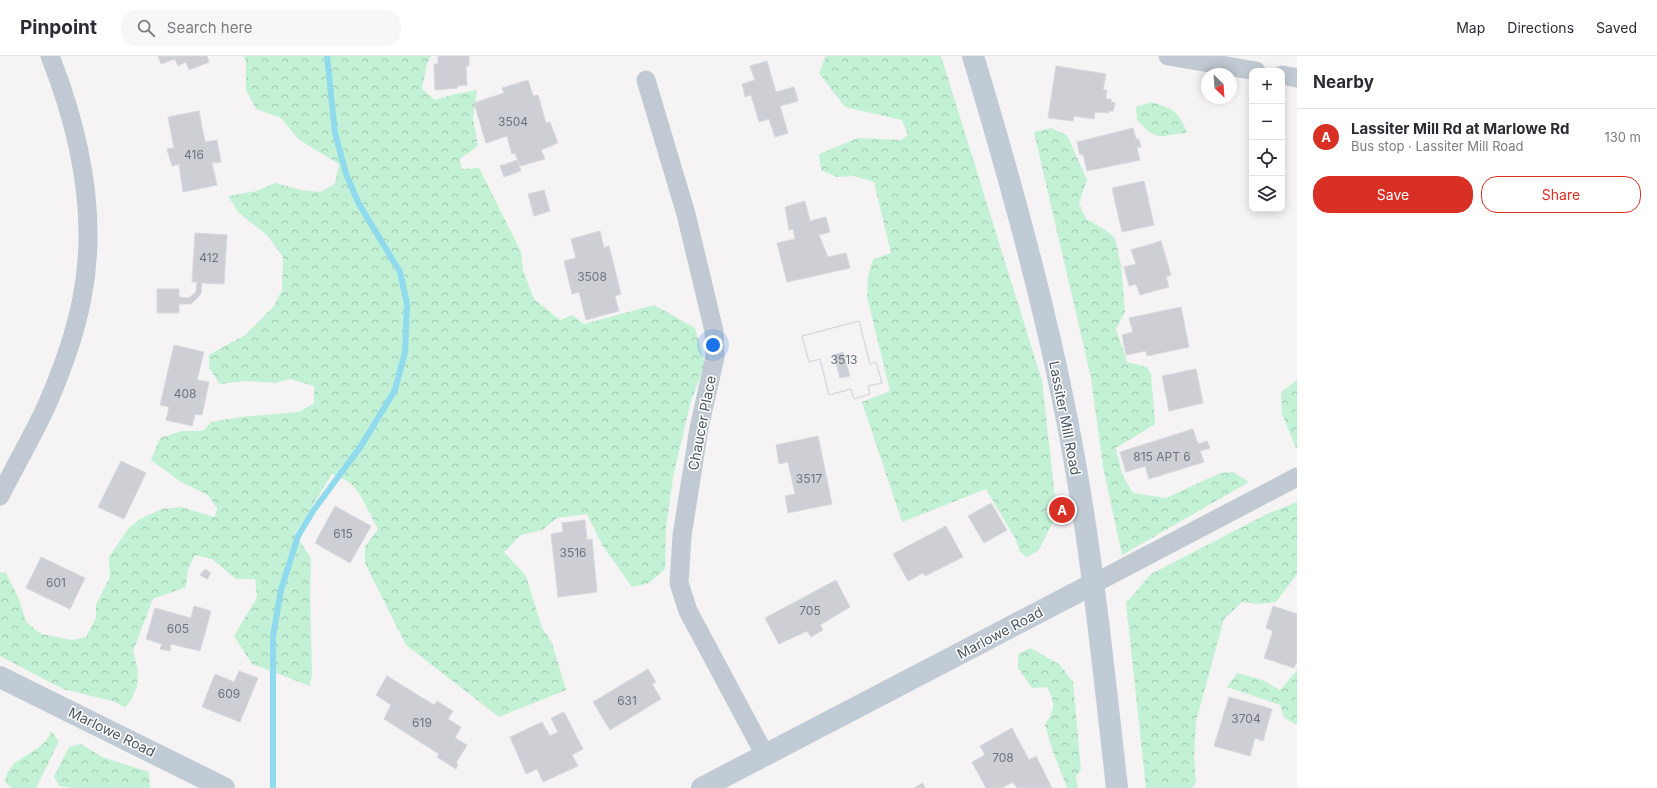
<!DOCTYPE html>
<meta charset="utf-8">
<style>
:root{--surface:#fff;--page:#f7f7f7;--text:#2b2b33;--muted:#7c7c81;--line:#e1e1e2;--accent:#d93025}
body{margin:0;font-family:Inter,sans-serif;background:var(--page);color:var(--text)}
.controls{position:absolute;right:12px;top:12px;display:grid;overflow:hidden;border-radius:8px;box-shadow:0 2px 10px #0003}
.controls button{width:36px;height:36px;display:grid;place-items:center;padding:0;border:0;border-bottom:1px solid var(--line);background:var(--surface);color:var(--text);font:20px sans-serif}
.compass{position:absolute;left:1201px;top:12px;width:36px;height:36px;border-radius:50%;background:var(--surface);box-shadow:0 2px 10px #0003;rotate:155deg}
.you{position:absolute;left:713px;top:289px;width:14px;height:14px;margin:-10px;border:3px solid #fff;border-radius:50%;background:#1a73e8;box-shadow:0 0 0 6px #1a73e833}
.badge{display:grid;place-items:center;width:26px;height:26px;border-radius:50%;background:var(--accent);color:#fff;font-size:13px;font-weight:700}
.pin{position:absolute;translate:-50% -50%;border:2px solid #fff;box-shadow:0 1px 4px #0006}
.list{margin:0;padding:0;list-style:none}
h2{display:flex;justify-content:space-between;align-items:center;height:52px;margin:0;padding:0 16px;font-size:17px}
h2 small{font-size:13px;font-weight:400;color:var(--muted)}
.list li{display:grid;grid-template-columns:26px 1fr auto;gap:12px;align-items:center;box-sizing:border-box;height:56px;padding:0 16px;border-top:1px solid var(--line)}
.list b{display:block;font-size:15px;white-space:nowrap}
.list p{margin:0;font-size:13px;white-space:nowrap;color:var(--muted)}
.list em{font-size:13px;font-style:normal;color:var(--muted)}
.actions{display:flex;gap:8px;padding:12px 16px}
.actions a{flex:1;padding:9px 0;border:1px solid var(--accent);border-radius:16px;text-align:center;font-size:14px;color:var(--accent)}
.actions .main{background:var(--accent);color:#fff}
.icon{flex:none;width:22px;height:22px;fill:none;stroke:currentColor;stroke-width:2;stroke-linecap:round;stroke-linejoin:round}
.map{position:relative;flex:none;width:1297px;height:732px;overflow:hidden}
header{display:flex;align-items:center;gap:24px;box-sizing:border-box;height:56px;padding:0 20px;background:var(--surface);border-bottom:1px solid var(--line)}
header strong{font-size:19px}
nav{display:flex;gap:22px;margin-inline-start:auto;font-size:14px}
.search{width:280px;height:36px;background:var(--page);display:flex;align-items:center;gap:10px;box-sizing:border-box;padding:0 14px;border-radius:16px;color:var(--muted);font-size:15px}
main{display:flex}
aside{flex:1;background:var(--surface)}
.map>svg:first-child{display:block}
</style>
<header>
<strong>Pinpoint</strong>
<div class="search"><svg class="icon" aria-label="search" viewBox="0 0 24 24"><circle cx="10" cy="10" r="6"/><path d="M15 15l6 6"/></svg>Search here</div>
<nav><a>Map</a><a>Directions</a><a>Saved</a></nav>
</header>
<main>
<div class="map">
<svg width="1297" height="732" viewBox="0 0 1297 732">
<defs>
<pattern id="forest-crowns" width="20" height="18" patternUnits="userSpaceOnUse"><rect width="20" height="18" fill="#c3f1d5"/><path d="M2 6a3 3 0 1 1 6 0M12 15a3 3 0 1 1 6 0" fill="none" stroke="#a0c6b0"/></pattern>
</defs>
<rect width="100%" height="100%" fill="#f5f3f3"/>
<path fill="url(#forest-crowns)" d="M244 0H431L427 8 422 33 435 44 455 38 477 34 473 62 478 90 460 103 462 113 479 112 521 196 523 214 534 243 560 264 572 259 584 268 654 249 695 272 705 309 691 345 673 421 666 472 665 513 649 527 632 531 602 489 587 458 557 462 542 474 521 479 504 496 526 520 542 572 552 587 566 634 499 661 406 589 365 507V491L378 473C370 460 361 435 349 426 344 423 338 421 332 418L295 478 311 502 310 540 312 617 310 630 252 608 234 580 257 541 255 523H236L212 503 195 499 188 513 186 531 153 543 133 595 138 614 137 630 131 644 125 651 112 645 63 633 0 600V516L6 517 19 543 26 566 41 578 73 584 86 581 96 562V549L110 521 109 501 129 472 140 463 162 453 181 451 215 461 217 452 208 439 181 426 151 404 160 382 182 375H203L211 366 240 361 299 356 314 347V330L290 323 275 327 246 325 220 328 209 312V299L245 279 274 250 282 234 283 201 267 179 239 157 228 140 257 135 275 127 301 134 320 136 335 128 339 108 299 84 281 62 256 53 246 34V5Z
M826 0H941L1042 325 1057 459 1038 495 1026 501 1019 495 1016 484 986 433 902 466 862 346 890 335 867 241 868 220 873 203 891 197 874 126 855 120 837 121 821 114 819 98 858 82 901 84 908 79 902 64 845 51 819 17Z
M1151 46C1172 52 1179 55 1187 77 1159 79 1158 87 1137 64L1136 51Z
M1051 72 1067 79 1087 124 1079 147 1086 163 1104 173 1115 182 1121 209 1125 256 1116 273 1127 306 1147 311 1151 318 1155 368 1116 392 1122 418 1133 437 1166 442 1220 417 1233 416 1249 426 1122 499 1103 411 1091 322 1034 76Z
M1297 324V392H1296L1282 358 1281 336Z
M1297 446V518L1276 546 1257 548 1242 546 1224 563 1196 665 1194 701 1196 725 1192 732H1146L1126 547 1151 518 1267 458Z
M1030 592 1059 608 1073 626 1081 713 1076 721 1078 732H1067L1052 693 1045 669C1055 653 1056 648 1047 631L1032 632 1018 612V598Z
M1297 614V667L1295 668 1284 662 1280 649 1227 631 1237 617 1260 623 1280 634Z
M51 675 59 685 36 732H11L5 726C8 702 31 701 45 686 48 683 49 679 51 675Z
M81 688 102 701 149 716 150 732H72L59 730 54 721 69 691Z"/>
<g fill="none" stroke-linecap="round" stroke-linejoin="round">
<path stroke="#90daee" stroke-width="6" d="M273 732V580L281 534 298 480 313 455 361 390 395 334 405 296 407 248 400 216 359 148 346 118 335 77 327 0"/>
</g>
<path fill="#cdcfd5" stroke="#d7d9de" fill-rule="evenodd" d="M158 0H207L209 6 189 14 186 6 178 10 175 3 161 8Z
M438 0H469V10H466L467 29 457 30 458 32 435 34 434 8H438Z
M767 5 776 36 794 31 798 45 780 50 788 77 775 81 769 63 759 66 751 39 745 41 742 28 755 24 750 10Z
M1056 10 1106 18 1103 34H1107L1106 43H1111V46L1115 47 1113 55H1109L1108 57 1095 56 1094 63 1074 60 1073 65 1048 62Z
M528 24 533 40 538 39 546 67 550 66 558 87 541 94 545 103 520 110 515 97 512 98 507 80 486 87 474 47 504 37 502 32Z
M199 55 205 86 217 84 221 106 212 107 217 129 183 136 179 108 172 110 167 93 174 92 168 61Z
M1133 72 1136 83H1139L1141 91 1137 92 1140 104 1087 115 1083 98 1080 99 1077 86Z
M517 104 521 115 504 121 500 110Z
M1144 125 1154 169 1122 176 1112 132Z
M544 134 550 155 534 160 528 138Z
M805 145 810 165 826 161 830 176 819 179 828 201 846 197 850 212 787 226 777 187 795 183 793 173 789 174 785 151Z
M600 175 604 192 609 190 621 238 615 240 619 255 586 264 579 236 572 238 564 205 576 202 571 183Z
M195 177 227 179 224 228 202 227 201 238 191 248H179V257H157V233H179V241L189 242 196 236 197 226H192Z
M1161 185 1171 219 1166 221 1169 231 1140 239 1136 228 1129 230 1124 211 1136 208 1131 194Z
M1181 251 1189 291 1147 300 1146 295 1126 299 1122 279 1133 276 1129 262Z
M859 265 870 308 876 306 882 327 868 330 870 338 854 343 851 333 829 339 820 303 809 306 802 280ZM843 296 850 320 840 322 834 299Z
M859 265 870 308 876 306 882 327 868 330 870 338 854 343 851 333 829 339 820 303 809 306 802 280Z
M174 289 204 296 197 324 209 326 202 359 195 358 192 370 166 364 169 351 160 349Z
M1196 313 1203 347 1169 355 1162 320Z
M1193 373 1198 388 1207 385 1210 392 1200 395 1204 406 1149 423 1145 410 1126 416 1120 396Z
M818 380 832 448 788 457 785 440 795 438 788 406 779 408 776 389Z
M121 405 146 417 124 463 98 451Z
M991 447 1007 474 984 487 968 460Z
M335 450 371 470 350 507 315 487Z
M585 464 587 484 592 483 597 536 558 541 551 478 563 476 562 467Z
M946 470 963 501 925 520 923 517 908 525 893 498Z
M41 501 85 522 70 553 26 532Z
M205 513 211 517 207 523 200 519Z
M836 524 850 551 820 569 823 574 811 581 807 575 779 588 765 562Z
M194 550 211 555 200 595 171 588 170 595 160 593 162 588 146 583 155 552 191 562Z
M1273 550 1297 558V605L1294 612 1264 602 1273 575 1266 572Z
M648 613 656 626 652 628 661 643 610 674 593 646Z
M239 615 258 622 240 666 202 651 215 618 234 626Z
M387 620 434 649 437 645 453 655 448 663 461 671 455 682 467 689 456 707 458 708 456 713 437 701 439 698 384 663 391 649 376 639Z
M1229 641 1272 653 1263 685 1255 682 1250 700 1214 690Z
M564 656 583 693 572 699 578 710 543 726 537 713 526 718 510 681 542 666 550 680 558 676 551 662Z
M1012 672 1029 704 1036 700 1052 732H1017L1013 726 1002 732H986L972 706 985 699 980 690Z
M923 727 925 732H914Z"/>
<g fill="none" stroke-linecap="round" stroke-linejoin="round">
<path stroke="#c1cad2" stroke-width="19" d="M1168 0 1256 15
M1282 19 1297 22
M646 24 686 158 714 275 715 301 699 372 682 480 679 527 688 555 765 699
M0 440C15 410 32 381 46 351 61 317 75 279 82 242 98 161 80 76 50 0
M1093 528 1297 421"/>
<path stroke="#c1cbd6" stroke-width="22" d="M973 0C1009 119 1043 241 1067 364 1091 485 1103 609 1117 732
M0 621 224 732
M702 732 1093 528"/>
</g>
<g text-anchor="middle" stroke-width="3" stroke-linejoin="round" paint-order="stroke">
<g font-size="12" fill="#6b747e">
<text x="513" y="70">3504</text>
<text x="194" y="103">416</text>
<text x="209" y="206">412</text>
<text x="592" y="225">3508</text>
<text x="844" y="308">3513</text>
<text x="185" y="342">408</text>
<text x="1162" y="405">815 APT 6</text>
<text x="809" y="427">3517</text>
<text x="343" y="482">615</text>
<text x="573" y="501">3516</text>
<text x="56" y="531">601</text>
<text x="810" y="559">705</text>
<text x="178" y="577">605</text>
<text x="229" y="642">609</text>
<text x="627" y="649">631</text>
<text x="1246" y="667">3704</text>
<text x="422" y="671">619</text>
<text x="1003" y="706">708</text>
</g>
<g font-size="14" fill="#4a5661" stroke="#fff">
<text transform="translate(1065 362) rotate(79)" y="5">Lassiter Mill Road</text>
<text transform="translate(702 367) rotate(-79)" y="5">Chaucer Place</text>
<text transform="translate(1000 577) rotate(-28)" y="5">Marlowe Road</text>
<text transform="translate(112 676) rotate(26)" y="5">Marlowe Road</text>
</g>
</g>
</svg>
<div class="controls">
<button>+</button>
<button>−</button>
<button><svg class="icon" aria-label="locate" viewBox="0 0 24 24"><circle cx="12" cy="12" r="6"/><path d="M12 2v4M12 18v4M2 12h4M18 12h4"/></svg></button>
<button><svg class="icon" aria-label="layers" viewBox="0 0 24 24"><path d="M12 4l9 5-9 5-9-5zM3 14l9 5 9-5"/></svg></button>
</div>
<svg class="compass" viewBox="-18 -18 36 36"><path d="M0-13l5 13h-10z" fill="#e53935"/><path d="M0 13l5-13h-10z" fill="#7c7c81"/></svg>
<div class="you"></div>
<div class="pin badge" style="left:1062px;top:454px">A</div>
</div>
<aside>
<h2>Nearby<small></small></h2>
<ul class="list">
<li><span class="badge">A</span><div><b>Lassiter Mill Rd at Marlowe Rd</b><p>Bus stop · Lassiter Mill Road</p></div><em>130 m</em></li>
</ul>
<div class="actions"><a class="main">Save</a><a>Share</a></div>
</aside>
</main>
